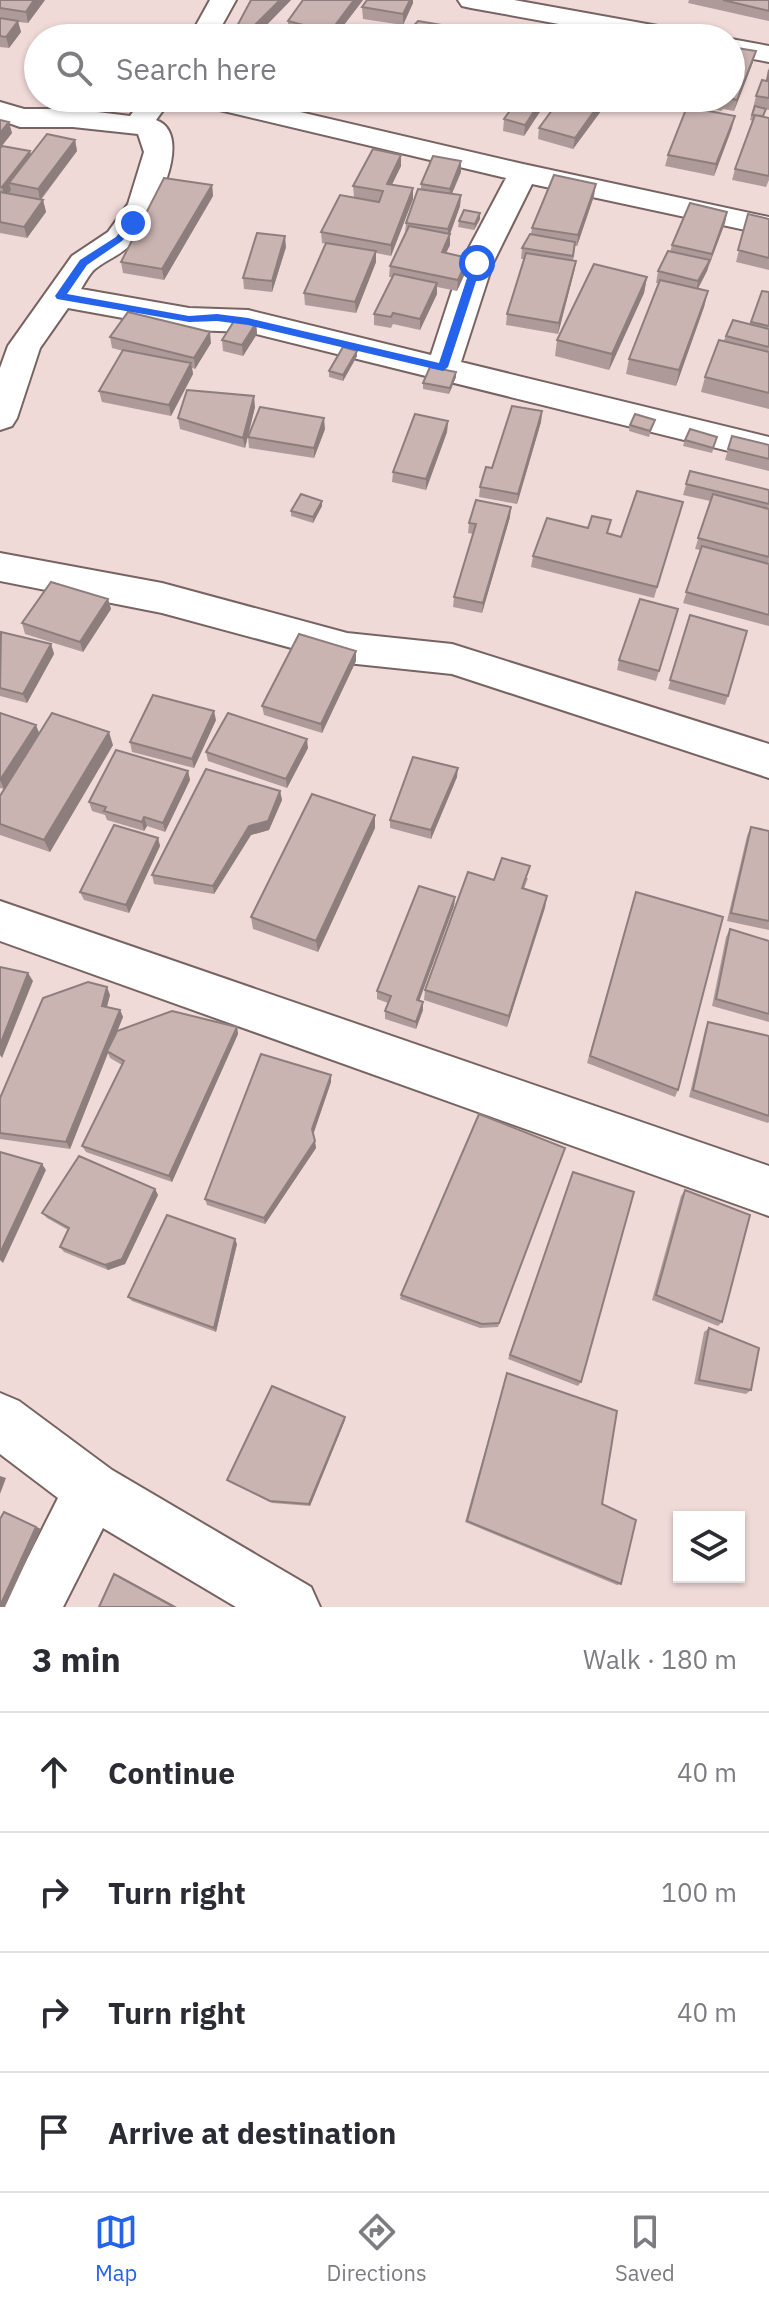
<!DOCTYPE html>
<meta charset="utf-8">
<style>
:root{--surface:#fff;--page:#f7f7f7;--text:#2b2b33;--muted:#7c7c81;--line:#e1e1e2;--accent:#2563eb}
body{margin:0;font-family:"IBM Plex Sans",sans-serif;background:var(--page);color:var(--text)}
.controls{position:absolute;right:24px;bottom:24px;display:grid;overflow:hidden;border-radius:0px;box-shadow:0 2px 6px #0004}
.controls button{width:72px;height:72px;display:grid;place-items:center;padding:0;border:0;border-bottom:2px solid var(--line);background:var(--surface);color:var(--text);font:40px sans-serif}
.stop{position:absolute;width:24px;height:24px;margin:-18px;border:6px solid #2563eb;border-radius:50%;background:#fff}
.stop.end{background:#2563eb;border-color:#fff;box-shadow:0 2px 8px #0008}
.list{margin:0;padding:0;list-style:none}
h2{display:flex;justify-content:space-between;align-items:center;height:104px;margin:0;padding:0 32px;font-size:34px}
h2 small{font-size:26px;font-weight:400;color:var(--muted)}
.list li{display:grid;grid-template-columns:52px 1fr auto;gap:24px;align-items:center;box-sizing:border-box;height:120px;padding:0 32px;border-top:2px solid var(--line)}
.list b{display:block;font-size:30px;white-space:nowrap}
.list em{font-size:26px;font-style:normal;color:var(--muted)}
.icon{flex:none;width:44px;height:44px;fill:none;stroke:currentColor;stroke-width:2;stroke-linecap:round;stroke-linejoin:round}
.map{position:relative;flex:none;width:769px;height:1607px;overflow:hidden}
.search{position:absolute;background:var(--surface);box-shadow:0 2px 6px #0004;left:24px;right:24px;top:24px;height:88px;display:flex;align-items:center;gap:20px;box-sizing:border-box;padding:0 28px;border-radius:44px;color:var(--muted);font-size:30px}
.sheet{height:584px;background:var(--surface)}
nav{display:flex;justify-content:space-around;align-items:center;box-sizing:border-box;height:112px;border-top:2px solid var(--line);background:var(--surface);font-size:22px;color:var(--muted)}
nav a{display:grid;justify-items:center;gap:4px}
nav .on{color:var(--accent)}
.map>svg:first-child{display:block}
</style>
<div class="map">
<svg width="769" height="1607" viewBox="0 0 769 1607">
<rect width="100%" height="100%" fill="#f0dad8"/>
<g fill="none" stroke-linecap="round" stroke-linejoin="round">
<defs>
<path id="minor" d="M210 0H236L215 38H189Z
M458 0H514L680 30 689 32 693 38H636L471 8 462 6Z
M731 39 769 46V62L731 55Z
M143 98H172L156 120C197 135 151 222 131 244 121 255 106 260 95 269 89 274 85 283 81 289L189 308 248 310 431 355 461 263 506 178 194 104 190 98H240L523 164 769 217V235L532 184 493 263 461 362 769 437V461L248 332 189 330 68 308 40 348 17 418 12 426 0 430V368L8 346 72 256 108 232 128 204 144 152 138 134 73 127H20L0 120V102L24 109H73L130 116Z
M0 553 162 583 347 633 452 644 769 744V778L452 674 347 663 162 613 0 581Z
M0 901 769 1166V1216L0 941Z
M0 1393 19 1401 112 1470 311 1587 320 1607H236L103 1528 63 1607H3L58 1498 0 1454Z"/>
</defs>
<use href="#minor" stroke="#776462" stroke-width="4"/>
<use href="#minor" fill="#fff" fill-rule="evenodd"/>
</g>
<path fill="#ae9b99" d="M0 0H45L28 23 18 22 21 32 9 48 0 47Z
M251 0H291L254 38H237L236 28Z
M363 0 334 38H264L288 29V21Z
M367 0H413V3L403 25 363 19 362 7Z
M689 0H769V21L688 3Z
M756 51 753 62 734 111 723 109 721 111 694 103 695 98H731Z
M769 67V110L765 109 763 117 769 118V180L766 187 732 180 735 169 753 121 750 120 756 96 766 81Z
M38 82V98H102L97 106 37 98 35 87Z
M519 98H549L524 136 503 131 504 119Z
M602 100 601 111 573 149 538 139 539 128Z
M0 120 12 133 2 146 30 151 31 155 75 140 77 151 41 200H43L46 212 27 238 0 233Z
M732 128 714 176 665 166 668 155Z
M401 166 392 184 413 199 391 256 376 253V262L356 313 305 305 304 293 326 244 322 243 321 232 354 197 353 186Z
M461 172 452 194 461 195 460 206 450 234V245L446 253 467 269 457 291 437 287V294L420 330 393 324 391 328 374 325V314L392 277H389L390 266 405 234 406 223 421 189V184Z
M212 185 213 196 164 280 123 273 121 262Z
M594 196 577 246H575L573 261H576L574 272 558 334 506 325 507 314 525 259H521L522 248 531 234 532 228Z
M727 212 725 223 707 271 698 289 708 291 704 307 676 386 626 374 629 359 659 283H656L658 271 670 252 672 245Z
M748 214 769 219V270L736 262Z
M480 219 474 230 458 227 459 221Z
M286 247 272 292 244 289 243 278Z
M647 277 644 293 609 370 555 356 557 340Z
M762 291 769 292V409L701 392 705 377 726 336 750 324Z
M256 323 257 334 243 356 223 351 222 340Z
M110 337 211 343 195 369 192 368 193 374 171 416 102 402 99 391 123 351 112 348Z
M357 351V356L343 381 329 377V371Z
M456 372V377L449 394 423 389V383Z
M255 407 245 448 180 429 178 418Z
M542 411 541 422 517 504 479 497 480 487 492 468Z
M655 420 649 437 629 431 630 425Z
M448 421 447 432 426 490 392 482 393 472Z
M325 429 314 458 249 448 248 437Z
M732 436 769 445V471L725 460Z
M717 437 712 453 683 446 685 440Z
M690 471 769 490V626L683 603 700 550 695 549 710 501 683 495Z
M683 502 654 598 531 567 533 556 608 533 621 537Z
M322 506 313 523 291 516V511Z
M510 517 482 613 453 607 454 597 473 534 468 533 469 523Z
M108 599 111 609 83 652 25 634 22 623Z
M678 609 656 681 617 670 619 660Z
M690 615 728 696 725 705 668 689Z
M0 633 51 644 54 654 27 703 0 696Z
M356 661 322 733 264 715 262 706Z
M0 713 39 733 113 745 50 852 0 835V796L4 789 0 788Z
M216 720 194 768 132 752 130 742Z
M308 748 287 788 208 761 206 752Z
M188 771 190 780 165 832 147 826 144 831 107 820 105 815 92 811 89 802Z
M457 777 431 839 390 828V820Z
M280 791 282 800 269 830 251 835 214 894 154 884 152 875Z
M375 815V828L318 952 253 929 251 917Z
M751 827 769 831V930L727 921 747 836Z
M158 838 160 846 129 913 84 900 80 892Z
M528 878 524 889 547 896 507 1027 424 1000 425 990 494 880Z
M455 897 454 906 419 1001 423 1010 416 1029 385 1019V1011L388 1003 377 999V991Z
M633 901 678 1090 675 1097 587 1063Z
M730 929 769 941V1022L712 1006 726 937Z
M110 995 107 1007 120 1010 123 1017 117 1031 237 1027 238 1034 172 1182 86 1152 82 1146 122 1065 110 1058 108 1053 70 1149 0 1139V1098Z
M708 1022 769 1036V1122L768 1123 689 1097 705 1030Z
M331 1075V1082L313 1134 316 1148 265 1224 207 1205 205 1199Z
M565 1148 498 1327 480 1328 400 1299 401 1295Z
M573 1172 581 1382 578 1386 508 1359Z
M155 1189 158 1195 125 1264 108 1270 64 1252 60 1247 68 1230 47 1218 42 1213Z
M685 1190 722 1322 718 1326 652 1300 681 1196Z
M237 1244 216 1332 132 1301 128 1297Z
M709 1328 751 1390 746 1394 694 1384 704 1332Z
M507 1373 602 1504 621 1584 617 1585 465 1522Z
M345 1417V1420L310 1506 272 1503 227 1480Z"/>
<path fill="#8d7e7d" d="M34 0H45L28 23 26 12Z
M280 0H291L254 38H252L251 29Z
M354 0H363L334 38H330V32Z
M410 0H413V3L403 25V14Z
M18 21 21 32 9 48 6 37Z
M465 29 464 38H458Z
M756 51 753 62 734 111 737 100Z
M96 98H102L97 106Z
M543 98H549L524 136 525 125Z
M602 100 601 111 573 149 575 138Z
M735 116 732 128 714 176 716 164Z
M9 122 12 133 0 148V133Z
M75 140 77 151 40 200 38 189Z
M30 151 32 162 9 183 11 190 5 198 2 187Z
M401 155V166L387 195V184Z
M461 161V172L449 200 450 189Z
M596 184 594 196 577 246 578 235Z
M212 185 213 196 164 280 162 269Z
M413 188V199L391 256V245Z
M461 195 460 206 450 234V245L441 263 442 252 448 239V229Z
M43 200 46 212 27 238 24 227Z
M727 212 725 223 709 265 712 254Z
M480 213V219L474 230 475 224Z
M285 236 286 247 272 292V281Z
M376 251V262L356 313 355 302Z
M468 258 467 269 457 291 458 280Z
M710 260 707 271 696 292 698 281Z
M576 261 574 272 558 334 559 323Z
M647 277 644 293 609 370 612 354Z
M437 283V294L420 330V319Z
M708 291 704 307 676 386 679 370Z
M256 323 257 334 243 356 242 345Z
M210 332 211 343 195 369 194 358Z
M357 351V356L343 381V375Z
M191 363 193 374 171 416 169 405Z
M456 372V377L449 394 450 388Z
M254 396 255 407 245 448 243 438Z
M542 411 541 422 517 504 518 494Z
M324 418 325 429 314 458V448Z
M448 421 447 432 426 490V479Z
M322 501V506L313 523V517Z
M511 507 510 517 482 613 483 603Z
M108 599 111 609 83 652 80 642Z
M51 644 54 654 27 703 23 694Z
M356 651V661L322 733 321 724Z
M214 711 216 720 194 768 192 759Z
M36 725 40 735 4 789 0 780Z
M109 732 113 745 50 852 44 840Z
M307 739 308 748 287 788 286 779Z
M458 768 457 777 431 839V830Z
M188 771 190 780 165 832 163 823Z
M280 791 282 800 269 830 251 835 214 894 213 886 249 826Z
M375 815V828L318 952 316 941Z
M144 817 147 826 144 831 142 822Z
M158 838 160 846 129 913 126 905Z
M547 896 545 908 507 1027 509 1016Z
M455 897 454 906 417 1007V1000Z
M28 973 33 981 2 1058 0 1055V1045Z
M107 987 110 995 105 1013 102 1006Z
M423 1002V1010L416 1029V1022Z
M120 1010 123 1017 109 1052 107 1051 108 1053 70 1149 66 1142Z
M237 1027 238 1034 172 1182 169 1176Z
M331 1075V1082L313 1135 312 1129Z
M315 1141 316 1148 265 1224 264 1218Z
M42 1164 46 1170 3 1263 0 1260V1253Z
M155 1189 158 1195 125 1264 108 1270 105 1265Z
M235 1239 237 1244 216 1332 214 1328Z
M345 1417V1420L310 1506 309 1504Z
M0 1476 6 1478 0 1494Z
M4 1512 41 1529 5 1607H0Z
M114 1574 118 1575 177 1607H174Z"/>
<path fill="#cab4b2" stroke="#8d7e7d" stroke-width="2" d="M0 0H34L26 12 0 8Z
M251 0H280L251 29 236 28Z
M303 0H354L330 32 288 21Z
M367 0H410L403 14 362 7Z
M723 0H769V11Z
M0 18 18 21 6 37 0 36Z
M418 21 465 29 458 38H402Z
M273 26 329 36 327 38H264Z
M598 26 641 33 639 38H593Z
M113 31 135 34 132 38H108Z
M67 32 102 37 101 38H62Z
M674 33 689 36 688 38H671Z
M469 34 495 38H466Z
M731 47 756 51 737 100 728 98H731Z
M769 70V98L756 96 762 80 767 81Z
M519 98H543L525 125 504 119Z
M561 98H597L602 100 575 138 539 128Z
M755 106 766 109 763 116 752 115Z
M687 107 735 116 716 164 668 155Z
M755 115 769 118V176L735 169Z
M0 120 9 122 0 133Z
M47 134 75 140 38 189 9 183Z
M2 146 30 151 2 187H0V148Z
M373 149 401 155 387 184 413 188 391 245 321 232 340 195 379 202 383 191 353 186Z
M433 156 461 161 450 189 421 184Z
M554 175 596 184 578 235 532 228Z
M164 178 212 185 162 269 121 262Z
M418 189 461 195 448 229 406 223Z
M0 192 43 200 24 227 0 222Z
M690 203 727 212 712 254 672 245Z
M464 210 480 213 475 224 459 221Z
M748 214 769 219V258L738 250Z
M409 226 450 234 442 252 468 258 458 280 390 266Z
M257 233 285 236 272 281 243 278Z
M530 234 575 242 573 256 522 248Z
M326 243 376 251 355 302 304 293Z
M668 251 710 260 698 281 658 271Z
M526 253 576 261 559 323 507 314Z
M594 264 647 277 612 354 557 340Z
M394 274 437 283 420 319 393 313 391 317 374 314Z
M660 280 708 291 679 370 629 359Z
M762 291 769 292V326L751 322Z
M128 312 210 332 194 358 110 337Z
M236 318 256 323 242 345 222 340Z
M733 320 769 329V347L726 336Z
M719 340 769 352V393L705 377Z
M343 347 357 351 343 375 329 371Z
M123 350 191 363 169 405 99 391Z
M430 367 456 372 450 388 423 383Z
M187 390 254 396 243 438 178 418Z
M512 406 542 411 518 494 480 487 486 467 492 468Z
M260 407 324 418 314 448 248 437Z
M415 414 448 421 426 479 393 472Z
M635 414 655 420 650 431 630 425Z
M690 429 717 437 713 448 685 440Z
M732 436 769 445V459L728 449Z
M690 471 769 490V504L686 484Z
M637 491 683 502 657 587 533 556 547 518 588 528 592 516 611 520 607 533 621 537Z
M301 494 322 501 313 517 291 511Z
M713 494 769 509V557L698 538Z
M476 500 511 507 483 603 454 597 476 524 469 523Z
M702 546 769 564V615L686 592Z
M51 582 108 599 80 642 22 623Z
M640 599 678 609 659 671 619 660Z
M690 615 747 631 728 696 670 680Z
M1 632 51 644 23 694 0 688Z
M299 634 356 651 321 724 262 706Z
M153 695 214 711 192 759 130 742Z
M0 713 36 725 0 780Z
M52 713 109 732 44 840 0 824V796Z
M228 713 307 739 286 779 206 752Z
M116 750 188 771 163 823 144 817 142 822 104 811 106 807 89 802Z
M413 757 458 768 431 830 390 820Z
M206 769 280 791 268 821 249 826 213 886 152 875Z
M312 794 375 815 316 941 251 917Z
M114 825 158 838 126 905 80 892Z
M751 827 769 831V921L731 913Z
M502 858 530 866 522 888 547 896 509 1016 425 990 468 872 494 880Z
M419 886 455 897 417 1000 423 1002 416 1022 385 1011 391 996 377 991Z
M636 892 723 917 678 1090 590 1056Z
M730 929 769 941V1014L716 999Z
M0 967 28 973 0 1045Z
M88 982 107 987 102 1006 120 1010 66 1142 0 1133V1098L43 998Z
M172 1011 237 1027 169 1176 82 1146 124 1061 107 1051 117 1031Z
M708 1022 769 1036V1116L693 1090Z
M261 1054 331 1075 312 1129 315 1141 264 1218 205 1199Z
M479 1114 565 1148 499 1323 482 1324 401 1295Z
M0 1152 42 1164 0 1253Z
M79 1156 155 1189 122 1259 105 1265 60 1247 69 1228 42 1213Z
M573 1172 634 1192 581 1382 510 1355Z
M685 1190 750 1215 722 1322 656 1295Z
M167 1215 235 1239 214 1328 128 1297Z
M709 1328 759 1348 751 1390 699 1380Z
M507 1373 617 1411 602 1504 636 1520 621 1584 467 1521Z
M272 1386 345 1417 309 1504 270 1501 227 1480Z
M4 1512 36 1527 0 1606V1519Z
M114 1574 174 1607H99Z"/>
<path fill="#2563eb" d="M129 221 138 223 122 241 87 265 67 294 189 316 217 314 248 318 439 363 472 263 477 260 482 263 448 367 443 371 248 325 217 321 189 322 57 299 55 296 80 260 116 237Z"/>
</svg>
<div class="controls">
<button><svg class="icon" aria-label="layers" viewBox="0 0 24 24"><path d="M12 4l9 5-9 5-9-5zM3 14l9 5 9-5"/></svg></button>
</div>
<div class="stop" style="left:477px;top:263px"></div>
<div class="stop end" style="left:133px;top:223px"></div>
<div class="search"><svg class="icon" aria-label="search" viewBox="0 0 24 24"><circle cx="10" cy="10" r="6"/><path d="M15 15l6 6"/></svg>Search here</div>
</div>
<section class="sheet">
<h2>3 min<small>Walk · 180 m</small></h2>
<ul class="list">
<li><svg class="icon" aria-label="ahead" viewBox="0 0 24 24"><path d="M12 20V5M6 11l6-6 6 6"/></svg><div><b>Continue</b></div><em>40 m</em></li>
<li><svg class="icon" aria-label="right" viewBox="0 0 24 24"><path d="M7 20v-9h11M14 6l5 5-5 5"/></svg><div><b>Turn right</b></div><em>100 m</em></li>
<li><svg class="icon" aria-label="right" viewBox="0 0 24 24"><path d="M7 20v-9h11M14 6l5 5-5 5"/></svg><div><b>Turn right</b></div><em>40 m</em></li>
<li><svg class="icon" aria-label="arrive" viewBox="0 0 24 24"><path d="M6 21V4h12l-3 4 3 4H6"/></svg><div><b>Arrive at destination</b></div></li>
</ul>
</section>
<nav>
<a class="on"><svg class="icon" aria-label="map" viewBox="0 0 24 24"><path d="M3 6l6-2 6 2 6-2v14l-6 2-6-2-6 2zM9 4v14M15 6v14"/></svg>Map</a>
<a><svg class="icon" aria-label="directions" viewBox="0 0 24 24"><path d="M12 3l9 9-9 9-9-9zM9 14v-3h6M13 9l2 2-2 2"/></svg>Directions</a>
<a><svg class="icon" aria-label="saved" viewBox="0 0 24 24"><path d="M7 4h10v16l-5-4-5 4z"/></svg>Saved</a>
</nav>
